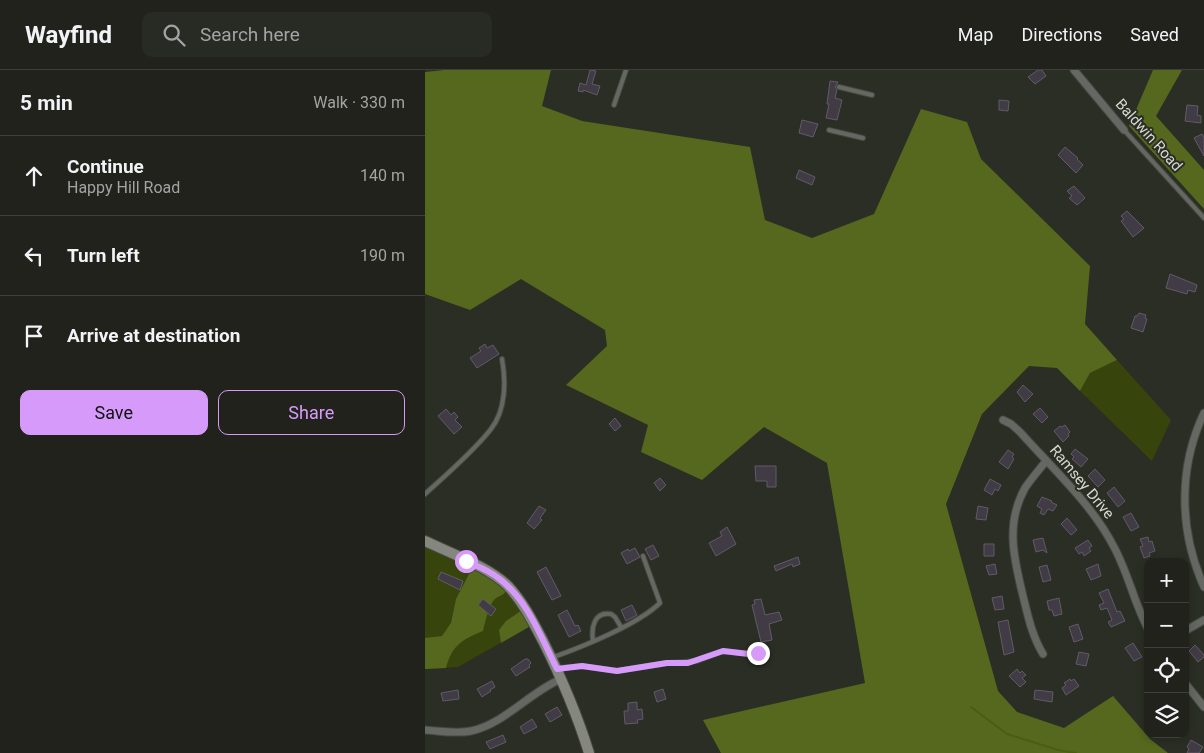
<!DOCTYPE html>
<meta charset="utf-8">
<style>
:root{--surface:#20221b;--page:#282a24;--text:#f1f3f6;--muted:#a2a4a3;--line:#3d3f3a;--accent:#d69bfa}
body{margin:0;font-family:Roboto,sans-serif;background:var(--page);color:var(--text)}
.controls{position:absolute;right:15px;bottom:15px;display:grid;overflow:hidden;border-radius:10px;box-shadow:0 2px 8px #0003}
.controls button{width:45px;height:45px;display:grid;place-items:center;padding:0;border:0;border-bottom:1px solid var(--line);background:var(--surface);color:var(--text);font:25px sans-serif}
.stop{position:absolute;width:15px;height:15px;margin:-11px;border:4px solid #d69bfa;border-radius:50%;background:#fff}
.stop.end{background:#d69bfa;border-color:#fff;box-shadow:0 1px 5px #0008}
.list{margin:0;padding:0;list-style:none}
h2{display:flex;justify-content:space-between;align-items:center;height:65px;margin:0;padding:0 20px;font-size:21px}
h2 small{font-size:16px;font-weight:400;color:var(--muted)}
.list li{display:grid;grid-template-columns:32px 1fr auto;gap:15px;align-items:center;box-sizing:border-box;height:80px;padding:0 20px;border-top:1px solid var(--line)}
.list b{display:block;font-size:19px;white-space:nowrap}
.list p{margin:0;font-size:16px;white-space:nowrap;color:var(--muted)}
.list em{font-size:16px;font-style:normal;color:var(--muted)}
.actions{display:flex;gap:10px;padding:15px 20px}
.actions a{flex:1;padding:11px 0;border:1px solid var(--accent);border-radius:10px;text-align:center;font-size:18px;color:var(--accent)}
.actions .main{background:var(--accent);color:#111}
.icon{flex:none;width:28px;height:28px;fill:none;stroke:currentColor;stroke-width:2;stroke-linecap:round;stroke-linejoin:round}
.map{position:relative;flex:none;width:779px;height:683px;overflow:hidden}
header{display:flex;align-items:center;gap:30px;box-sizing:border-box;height:70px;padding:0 25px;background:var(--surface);border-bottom:1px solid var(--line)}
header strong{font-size:24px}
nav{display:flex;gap:28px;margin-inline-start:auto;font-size:18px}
.search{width:350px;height:45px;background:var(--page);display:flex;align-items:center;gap:12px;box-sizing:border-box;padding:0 18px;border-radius:10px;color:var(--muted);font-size:19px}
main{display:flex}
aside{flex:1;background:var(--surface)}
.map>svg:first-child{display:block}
</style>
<header>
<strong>Wayfind</strong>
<div class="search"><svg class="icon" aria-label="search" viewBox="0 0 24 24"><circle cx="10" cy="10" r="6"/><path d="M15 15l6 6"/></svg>Search here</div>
<nav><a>Map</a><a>Directions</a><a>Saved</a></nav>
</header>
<main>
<aside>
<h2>5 min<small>Walk · 330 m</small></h2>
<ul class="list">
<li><svg class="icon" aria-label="ahead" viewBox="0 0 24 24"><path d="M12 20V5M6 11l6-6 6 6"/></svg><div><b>Continue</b><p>Happy Hill Road</p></div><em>140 m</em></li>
<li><svg class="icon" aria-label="left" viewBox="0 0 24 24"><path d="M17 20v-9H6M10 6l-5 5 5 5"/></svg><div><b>Turn left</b></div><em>190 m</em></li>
<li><svg class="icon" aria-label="arrive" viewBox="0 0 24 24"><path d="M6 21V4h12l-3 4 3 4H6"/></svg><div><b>Arrive at destination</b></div></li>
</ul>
<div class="actions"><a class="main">Save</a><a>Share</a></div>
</aside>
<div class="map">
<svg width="779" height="683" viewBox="0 0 779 683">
<rect width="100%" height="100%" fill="#2b2e24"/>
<path fill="#37440b" d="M692 290 746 350 727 391 655 321 665 303Z
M0 471 73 508 109 554 33 597 0 599Z"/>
<path fill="#55681d" d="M19 0H126L117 36 157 51 325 77 340 150 387 168 449 144 496 39 542 52 556 89 665 196 660 254 692 290 665 303 655 321 632 298 604 296 557 344 521 434 573 621 592 642 639 658 688 626 725 669 743 683H296L278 650 440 613 402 393 339 357 277 410 216 382 223 355 141 315 182 276 180 260 96 209 45 240 0 224V2Z
M728 0H757L731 46 779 100V139L704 56Z
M55 498 83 516C78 529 76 523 69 530 64 535 60 553 58 561 38 569 27 575 21 598L0 599V568L17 566 26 553 31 529 44 504Z
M100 538 109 554 76 573 74 560 81 551Z"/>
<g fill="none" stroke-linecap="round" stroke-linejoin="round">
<path stroke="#4b5d0f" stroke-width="2" d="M546 637 582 664 633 680 651 683"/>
</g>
<path fill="#413b45" stroke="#625b66" d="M165 0 171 1 167 14 175 16 172 25 158 20V22L153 21 155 13 161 15Z
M613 0H617L621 6 610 14 603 7Z
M405 11 413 12 410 17 412 20 410 28 417 30 412 50 401 48 404 34H402Z
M574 30 584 31 583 41 574 40Z
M762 35 773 36 772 45 776 46V53L760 51Z
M377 50 393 54 388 67 374 63Z
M777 64 779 67V86L769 68Z
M640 77 653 88 652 89 658 95 651 103 633 85Z
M374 100 390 107 387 115 371 108Z
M649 116 660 128 652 135 644 128 647 126 642 121Z
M702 141 719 158 708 167 696 151 699 149 696 146Z
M745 204 772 215 770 222 763 220 762 224 741 218Z
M714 243 721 245 720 248 722 249 718 262 706 258 710 246H712Z
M60 274 62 278 68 275 74 284 52 298 45 288 56 281 54 278Z
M598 315 608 324 600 332 592 322Z
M615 338 623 347 617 353 608 344Z
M21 339 26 345 29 342 33 347 30 350 37 357 29 364 13 346Z
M190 348 196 356 190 361 184 354Z
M640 355 645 362 643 364 644 366 638 372 629 361 635 356 637 357Z
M650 379 663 389 656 397 647 389 649 387 646 384Z
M583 380 589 384 587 387 589 389 583 399 574 392Z
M330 396H351V417H342V411H331Z
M670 399 680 410 673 417 663 406Z
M235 408 241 415 235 421 229 413Z
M565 409 576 415 573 421 570 419 567 425 559 420Z
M689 417 700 431 693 437 682 423Z
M617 427 627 431 626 432 632 435 628 441 623 439 619 445 615 443 617 439 612 436Z
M114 436 121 440 115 448 117 450 109 459 102 453Z
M553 436 563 438 561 450 551 449Z
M706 443 714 457 706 461 698 447Z
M642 448 652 460 646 465 636 454Z
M302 457 311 474 291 486 284 473 297 466 295 462Z
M723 467 724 472 727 471 730 481 724 483 725 486 719 488 715 477 718 476 715 469Z
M618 468 622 483 618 480 611 482 608 470Z
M663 470 667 476 664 478 666 481 659 486 657 482 654 484 650 478Z
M559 474H569V486H559Z
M228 475 234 486 226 490 220 479Z
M210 478 215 487 202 494 196 483 203 479 204 481Z
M373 487 375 494 368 497 367 494 351 501 349 496Z
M570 494 572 504 564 505 561 496Z
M673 494 676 506 666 510 661 499Z
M622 495 626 510 618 512 614 497Z
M121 497 136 526 127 530 112 502Z
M16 502 38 511 35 520 13 509Z
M683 519 692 542 695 541 700 551 686 557 683 552 687 550 682 538 676 540 674 535 679 533 674 523Z
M577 526 579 539 570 540 567 528Z
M634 528 637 544 629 546 627 540H624L622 531Z
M58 529 71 539 66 546 53 535Z
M336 529 340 545 354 542 357 550 344 554 347 570 336 572 327 535 330 534 329 530Z
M207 535 212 545 201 551 196 540Z
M142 540 150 556 153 555 156 561 144 567 133 545Z
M583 550 589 582 579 585 573 552Z
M653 554 658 569 649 572 644 557Z
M708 573 717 587 709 591 700 578Z
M770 575 779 585V587L773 592 764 581Z
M654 582 664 584 661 596 651 594Z
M100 589H103L106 593 104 595 105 597 91 606 86 599Z
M592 599 595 603 597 601 601 605 597 608 601 612 595 617 584 606Z
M645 609 646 611 649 609 654 616 641 625 637 618 641 615 639 613Z
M67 611 70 617 65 620 66 621 57 627 52 619Z
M238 619 241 629 232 632 229 622Z
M33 620 34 629 18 631 16 623Z
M610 620 628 622 627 632 609 629Z
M212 632V640L217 639 218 649 212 650 213 653 200 654 199 641H203V633Z
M132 637 137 645 125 652 120 644Z
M107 649 112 657 99 664 95 657Z
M78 665 81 672 65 679 61 672Z
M766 670 778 677 774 683H762L764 679 762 677Z"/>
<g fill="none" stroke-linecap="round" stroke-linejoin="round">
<defs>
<path id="lane" d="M414 17 447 25
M189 35 201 0
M404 60 438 68
M699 60 779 148
M0 424C21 405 49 381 66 359 81 340 81 311 77 289
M168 571C166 558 169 541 186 544L190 547 196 557
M126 588C157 577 212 555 235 533L218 486
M134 598 157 596 192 601 242 593 272 591 298 581 324 584 342 580"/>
<path id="street" d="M649 0 699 60
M779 343C753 398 754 461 779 517
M578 350 586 354 595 362C627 398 667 434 689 477 703 503 709 532 723 559
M760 561 779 550
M618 584C607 566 603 546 598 526 589 489 580 454 600 418 606 409 614 400 621 391
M760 613 779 637
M0 660C15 661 31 664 46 661 79 654 105 622 136 609"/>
<path id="secondary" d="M0 471C25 483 64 497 83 516 98 532 108 552 118 571 136 607 152 644 164 683"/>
</defs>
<use href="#lane" stroke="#464940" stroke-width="6"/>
<use href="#street" stroke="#464940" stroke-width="9"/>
<use href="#secondary" stroke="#464940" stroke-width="12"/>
<use href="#lane" stroke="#656762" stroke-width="4"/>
<use href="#street" stroke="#656762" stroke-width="7"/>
<use href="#secondary" stroke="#85877f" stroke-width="10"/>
</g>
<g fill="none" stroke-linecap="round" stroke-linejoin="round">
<path stroke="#d69bfa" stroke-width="6" d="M41 491C52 496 63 500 72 507 102 528 116 567 132 599L157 596 192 601 242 593H263L298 581 324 584 333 583"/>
</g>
<g text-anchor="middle" stroke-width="4" stroke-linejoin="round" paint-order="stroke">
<g font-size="15" fill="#d6d8d2" stroke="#2b2e24">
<text transform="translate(724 65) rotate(48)" y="5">Baldwin Road</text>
<text transform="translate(657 412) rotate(50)" y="5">Ramsey Drive</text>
</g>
</g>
</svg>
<div class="controls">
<button>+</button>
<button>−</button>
<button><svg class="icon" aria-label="locate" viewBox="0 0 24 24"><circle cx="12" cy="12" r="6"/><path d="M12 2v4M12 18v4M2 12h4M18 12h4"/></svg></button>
<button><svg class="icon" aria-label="layers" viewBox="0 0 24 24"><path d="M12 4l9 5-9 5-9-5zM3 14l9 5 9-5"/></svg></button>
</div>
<div class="stop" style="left:41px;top:491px"></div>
<div class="stop end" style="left:333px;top:583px"></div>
</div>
</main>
